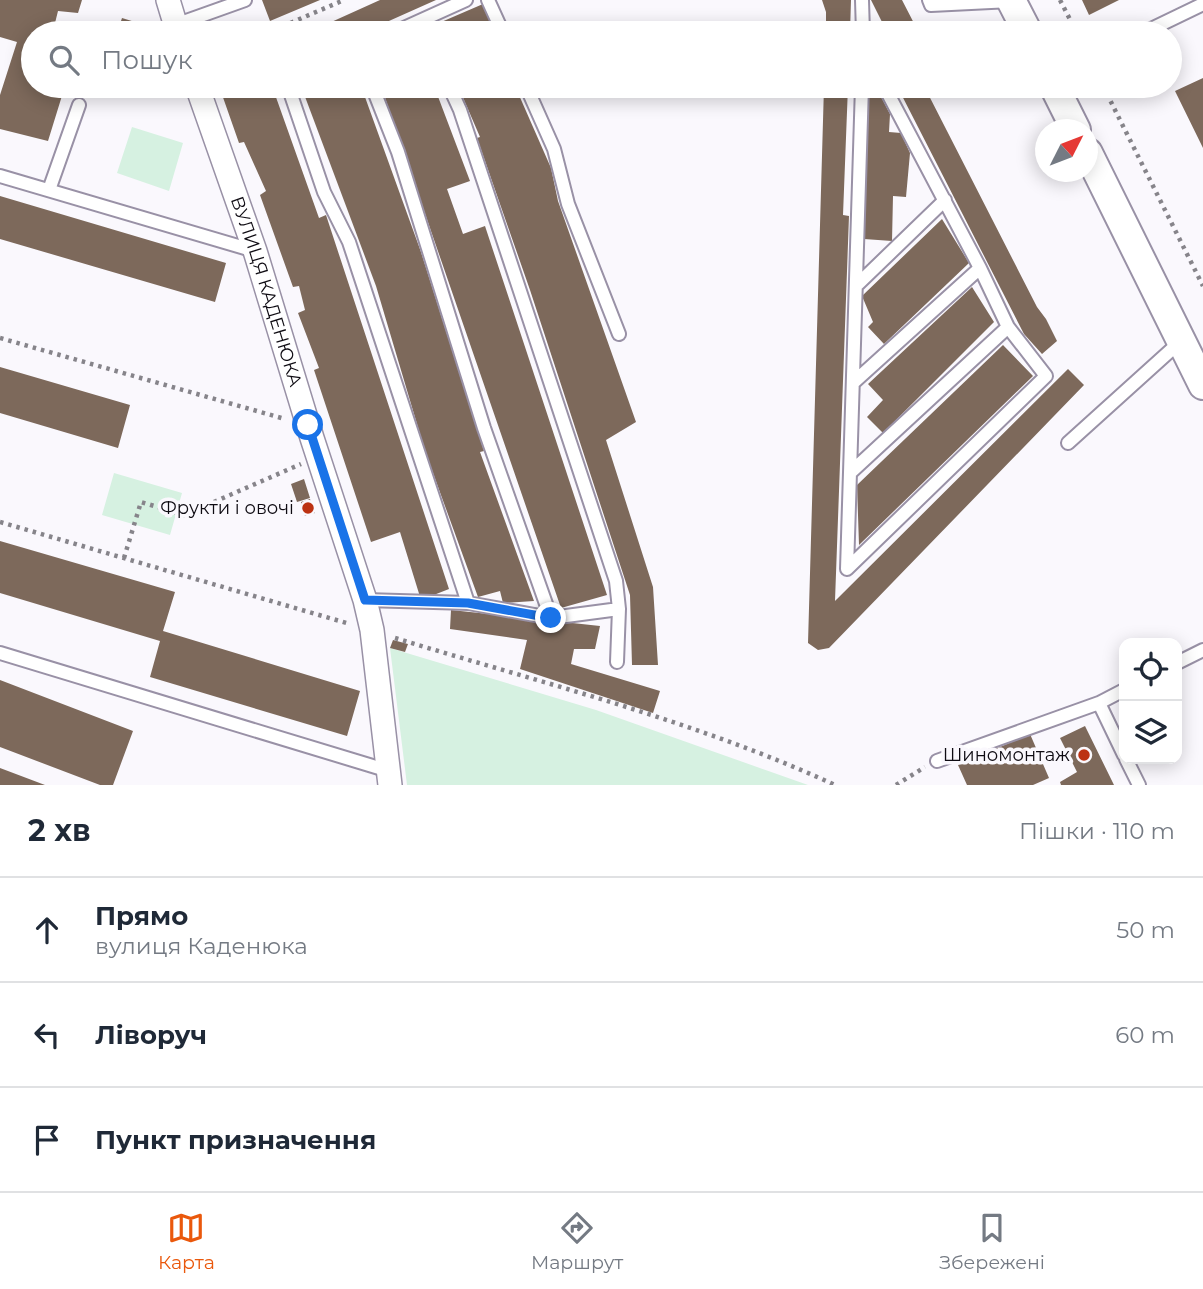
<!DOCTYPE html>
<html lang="uk">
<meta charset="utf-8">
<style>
:root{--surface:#fff;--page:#f2f2f3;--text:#1f2937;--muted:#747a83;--line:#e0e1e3;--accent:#ea580c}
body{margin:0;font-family:Montserrat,sans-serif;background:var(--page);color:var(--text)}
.controls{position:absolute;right:21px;bottom:21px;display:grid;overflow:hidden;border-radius:14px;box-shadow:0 4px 18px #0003}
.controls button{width:63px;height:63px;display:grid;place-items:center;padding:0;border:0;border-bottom:2px solid var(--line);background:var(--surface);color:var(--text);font:35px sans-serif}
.compass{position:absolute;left:1035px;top:119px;width:63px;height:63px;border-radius:50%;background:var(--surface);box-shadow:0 4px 18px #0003;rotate:48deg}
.stop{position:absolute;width:21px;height:21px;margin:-16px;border:5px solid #1a73e8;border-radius:50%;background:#fff}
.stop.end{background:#1a73e8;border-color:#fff;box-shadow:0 2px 7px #0008}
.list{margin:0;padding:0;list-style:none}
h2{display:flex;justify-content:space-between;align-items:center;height:91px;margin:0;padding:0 28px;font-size:30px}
h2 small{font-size:23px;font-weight:400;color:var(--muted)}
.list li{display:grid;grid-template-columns:46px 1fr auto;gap:21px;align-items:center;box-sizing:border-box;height:105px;padding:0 28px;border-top:2px solid var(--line)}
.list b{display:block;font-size:26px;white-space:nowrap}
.list p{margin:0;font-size:23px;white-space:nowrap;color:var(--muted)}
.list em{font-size:23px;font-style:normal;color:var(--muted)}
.icon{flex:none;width:38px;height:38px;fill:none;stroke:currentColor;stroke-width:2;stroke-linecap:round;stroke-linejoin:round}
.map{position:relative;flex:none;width:1203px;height:785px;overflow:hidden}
.search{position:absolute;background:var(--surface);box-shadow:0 4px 18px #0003;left:21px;right:21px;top:21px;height:77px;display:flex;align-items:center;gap:18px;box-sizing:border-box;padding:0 24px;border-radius:38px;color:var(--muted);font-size:26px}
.sheet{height:406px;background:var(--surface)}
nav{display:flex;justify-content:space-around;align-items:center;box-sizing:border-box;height:98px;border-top:2px solid var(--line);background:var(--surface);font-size:19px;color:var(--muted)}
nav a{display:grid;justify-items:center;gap:4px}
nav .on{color:var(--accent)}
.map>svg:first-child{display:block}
</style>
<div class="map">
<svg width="1203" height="785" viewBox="0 0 1203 785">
<rect width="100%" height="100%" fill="#faf8fd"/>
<path fill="#d6f1e1" d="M132 127 183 143 169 191 117 173Z
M114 473 182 493 170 535 102 515Z
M390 648 596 710 808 785H407Z"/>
<path fill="#7d695b" d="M0 0H82L78 13 58 11 55 23 81 30 80 33H33V86H65L48 141 0 129V95L17 42 0 37Z
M262 0H320L270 21Z
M380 0H436L362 33H307Z
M822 0H851L850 33H826V12Z
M871 0H902L919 33H880L886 30Z
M1082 0H1119L1089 15Z
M483 4 494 33H436L432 26Z
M122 18 161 30 159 33H117Z
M1203 78V148L1175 91Z
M219 86H272L319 218 326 215 449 589 421 600 400 532 371 542 314 370 319 368 298 313 305 310 299 286 293 287 260 195 266 191 244 142 239 143Z
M301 86H361L421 252 484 451 480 452 534 601 503 603 500 591 478 597 425 451 376 286Z
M381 86H434L470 181 447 189 463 234 485 226 607 595 561 608Z
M458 86H515L551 168 558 201 636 422 606 440 653 587 658 665H632L630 595 530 290 477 138 480 137Z
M824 86H848L843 215 849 216 835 601 1068 369 1084 385 829 648 818 650 808 643Z
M897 86H924L1037 307 1046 319 1057 341 1042 354 1024 334Z
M873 93H879L890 114 889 132 901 133 910 153 906 197 893 196 892 241 864 239 868 98Z
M0 196 226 263 215 302 0 239Z
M942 219 969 263 884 344 868 327 873 322 862 296Z
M972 287 994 322 883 433 867 417 883 400 868 384Z
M1003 345 1033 376 859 545 857 485Z
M0 367 130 405 118 448 0 413Z
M304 479 310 498 297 502 291 484Z
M310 499 315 513 305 516 301 502Z
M0 541 175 592 163 631 360 691 347 736 150 677 160 641 0 593Z
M451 610 600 626 595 649H574L571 664 660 691 653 713 520 669 527 640 450 629Z
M393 640 408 644 405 652 390 648Z
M0 680 133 731 113 785H100L0 747Z
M1085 726 1114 785H1061L1060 782 1077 772 1060 738Z
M1030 734 1049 778 1033 785H967L958 765Z
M0 768 45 785H0Z"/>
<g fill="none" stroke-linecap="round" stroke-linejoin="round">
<defs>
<path id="service" d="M488 0 503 33
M862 0 863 33
M929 0 931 5 1011 1
M175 25 245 0
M393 33 466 0
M1143 33 1203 4
M288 86 324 192 349 242 468 603
M372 86 398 152 484 428 551 618
M449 86 460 110 616 581 619 609 617 662
M526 86 554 149 568 204 619 334
M862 86 847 569 1046 376 1008 327 980 268 884 86
M0 176 255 251
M49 190 79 105
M856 286 945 200
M853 383 980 268
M1068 443 1181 341
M850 473 1008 327
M365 600 468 603 551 618 619 609
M0 653 389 771
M1177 663 1203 650
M1124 690 1099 703 1124 755
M1126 759 1139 785
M937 761 1099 703"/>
<g id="minor">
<path d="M168 0 178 33"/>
<path id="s1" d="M197 86 255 251 312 438 365 600 372 630 390 785"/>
</g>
<path id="tertiary" d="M1011 0 1028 33
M1054 86 1076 130
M1088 153 1203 385"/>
</defs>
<use href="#service" stroke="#9991a6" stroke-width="16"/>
<use href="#minor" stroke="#9991a6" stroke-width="26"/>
<use href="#tertiary" stroke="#9991a6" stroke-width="32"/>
<path stroke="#86848a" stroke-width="4.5" stroke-dasharray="3.5 5" stroke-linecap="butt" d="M1060 0 1077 33
M267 33 344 0
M1103 86 1203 286
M0 338 285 419
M0 522 350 624
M124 558 141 502 184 515 301 464
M395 638C542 683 696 721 835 785
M896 785 925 767"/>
<use href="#service" stroke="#fff" stroke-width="12"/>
<use href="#minor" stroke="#fff" stroke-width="23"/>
<use href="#tertiary" stroke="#fff" stroke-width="28"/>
</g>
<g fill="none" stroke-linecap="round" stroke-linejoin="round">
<path stroke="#1a73e8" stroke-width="9" d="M308 425 365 600 468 603 551 618"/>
</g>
<g fill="#bc3212" stroke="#faf8fd" stroke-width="2.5">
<circle cx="308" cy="508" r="7"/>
<circle cx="1084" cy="755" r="7"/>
</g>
<g text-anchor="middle" stroke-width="7" stroke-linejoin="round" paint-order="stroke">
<g font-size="18" fill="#0e0b12" stroke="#faf8fd">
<text dy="6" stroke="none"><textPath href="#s1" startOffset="217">ВУЛИЦЯ КАДЕНЮКА</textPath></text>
</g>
<g font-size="18" fill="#0e0b12" stroke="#faf8fd" text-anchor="end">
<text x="294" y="514">Фрукти і овочі</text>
<text x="1070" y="761">Шиномонтаж</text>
</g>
</g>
</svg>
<div class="controls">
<button><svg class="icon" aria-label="locate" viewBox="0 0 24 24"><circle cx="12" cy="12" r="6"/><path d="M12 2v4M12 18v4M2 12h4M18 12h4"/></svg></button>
<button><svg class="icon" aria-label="layers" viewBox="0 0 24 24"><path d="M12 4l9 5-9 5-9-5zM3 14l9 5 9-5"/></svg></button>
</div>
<svg class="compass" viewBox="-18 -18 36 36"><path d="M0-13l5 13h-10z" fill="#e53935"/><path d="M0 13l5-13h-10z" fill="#747a83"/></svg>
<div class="stop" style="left:308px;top:425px"></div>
<div class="stop end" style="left:551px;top:618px"></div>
<div class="search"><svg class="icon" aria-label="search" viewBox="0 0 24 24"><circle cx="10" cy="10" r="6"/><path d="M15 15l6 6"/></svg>Пошук</div>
</div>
<section class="sheet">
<h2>2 хв<small>Пішки · 110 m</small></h2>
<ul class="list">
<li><svg class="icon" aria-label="ahead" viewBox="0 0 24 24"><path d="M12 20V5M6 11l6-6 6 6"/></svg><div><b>Прямо</b><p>вулиця Каденюка</p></div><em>50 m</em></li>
<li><svg class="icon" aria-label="left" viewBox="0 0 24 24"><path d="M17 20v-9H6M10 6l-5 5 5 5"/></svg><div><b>Ліворуч</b></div><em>60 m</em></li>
<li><svg class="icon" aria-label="arrive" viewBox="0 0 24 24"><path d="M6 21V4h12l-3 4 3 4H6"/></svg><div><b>Пункт призначення</b></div></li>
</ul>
</section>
<nav>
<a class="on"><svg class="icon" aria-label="map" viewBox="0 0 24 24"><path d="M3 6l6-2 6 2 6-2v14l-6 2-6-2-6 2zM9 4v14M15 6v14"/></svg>Карта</a>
<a><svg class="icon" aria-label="directions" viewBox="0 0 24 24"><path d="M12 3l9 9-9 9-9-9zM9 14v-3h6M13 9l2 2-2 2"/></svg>Маршрут</a>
<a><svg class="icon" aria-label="saved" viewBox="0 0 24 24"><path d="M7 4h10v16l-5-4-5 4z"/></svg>Збережені</a>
</nav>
